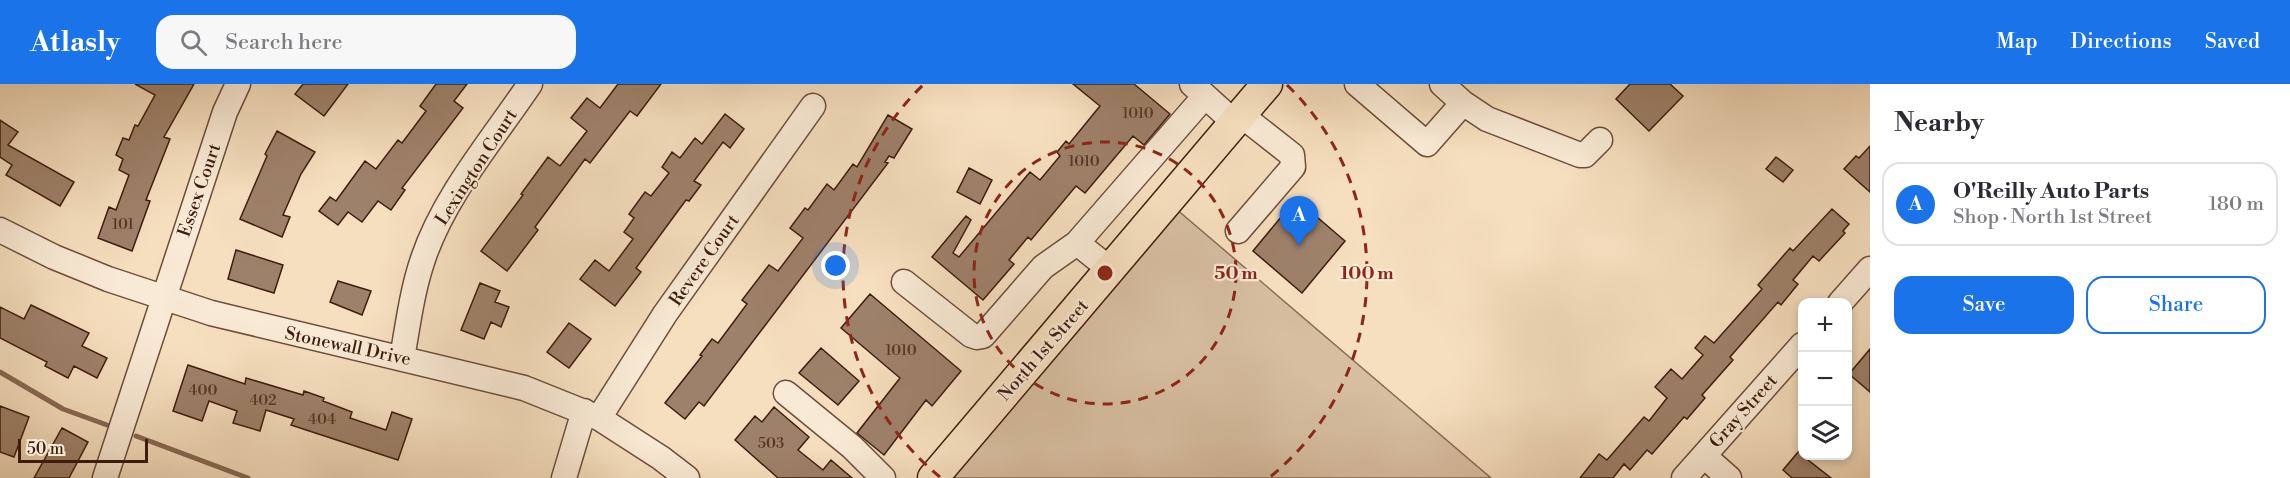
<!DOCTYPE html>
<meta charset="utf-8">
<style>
:root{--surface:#fff;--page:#f7f7f7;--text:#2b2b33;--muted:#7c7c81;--line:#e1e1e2;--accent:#1a73e8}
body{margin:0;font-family:"Libre Bodoni",serif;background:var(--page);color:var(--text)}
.controls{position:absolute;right:18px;bottom:18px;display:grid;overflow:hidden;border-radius:12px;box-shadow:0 3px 9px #0003}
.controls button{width:54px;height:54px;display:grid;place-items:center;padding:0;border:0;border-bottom:2px solid var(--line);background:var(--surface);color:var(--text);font:30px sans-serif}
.scale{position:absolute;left:18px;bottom:15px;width:130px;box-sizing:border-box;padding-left:6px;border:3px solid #3e1c0e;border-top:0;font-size:16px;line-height:21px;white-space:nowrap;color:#3e1c0e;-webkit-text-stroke:4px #f9ead5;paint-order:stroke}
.you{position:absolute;left:836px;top:182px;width:21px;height:21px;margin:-15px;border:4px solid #fff;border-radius:50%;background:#1a73e8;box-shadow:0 0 0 9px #1a73e833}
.badge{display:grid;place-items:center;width:39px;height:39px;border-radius:50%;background:var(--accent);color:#fff;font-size:20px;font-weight:700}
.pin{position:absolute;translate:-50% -50px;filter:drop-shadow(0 2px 3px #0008)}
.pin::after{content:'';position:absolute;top:32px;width:21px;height:18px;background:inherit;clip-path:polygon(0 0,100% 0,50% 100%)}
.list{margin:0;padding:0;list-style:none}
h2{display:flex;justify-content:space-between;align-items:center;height:78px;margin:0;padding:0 24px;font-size:26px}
h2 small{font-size:20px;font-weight:400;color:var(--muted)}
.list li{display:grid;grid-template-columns:39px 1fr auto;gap:18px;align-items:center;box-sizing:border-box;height:84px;margin:0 12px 12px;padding:0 12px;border:2px solid var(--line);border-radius:18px}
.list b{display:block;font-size:22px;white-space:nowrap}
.list p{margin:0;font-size:20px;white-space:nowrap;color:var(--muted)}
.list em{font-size:20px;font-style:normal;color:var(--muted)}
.actions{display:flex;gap:12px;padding:18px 24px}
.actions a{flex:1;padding:14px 0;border:2px solid var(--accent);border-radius:18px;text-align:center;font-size:21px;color:var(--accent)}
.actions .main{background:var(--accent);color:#fff}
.icon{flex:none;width:33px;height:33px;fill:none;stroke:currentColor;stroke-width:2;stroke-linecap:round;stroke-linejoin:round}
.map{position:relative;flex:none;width:1870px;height:394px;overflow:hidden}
header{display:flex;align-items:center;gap:36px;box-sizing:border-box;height:84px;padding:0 30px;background:var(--accent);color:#fff}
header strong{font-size:28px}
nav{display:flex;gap:33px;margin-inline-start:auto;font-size:21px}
.search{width:420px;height:54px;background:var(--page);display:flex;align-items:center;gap:15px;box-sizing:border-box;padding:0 21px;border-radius:18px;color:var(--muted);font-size:22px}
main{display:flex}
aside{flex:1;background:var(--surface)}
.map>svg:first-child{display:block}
</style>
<header>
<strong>Atlasly</strong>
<div class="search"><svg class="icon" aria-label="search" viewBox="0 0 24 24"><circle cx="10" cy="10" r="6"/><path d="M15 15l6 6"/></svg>Search here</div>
<nav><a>Map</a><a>Directions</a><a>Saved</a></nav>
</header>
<main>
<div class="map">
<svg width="1870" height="394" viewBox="0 0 1870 394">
<rect width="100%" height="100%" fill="#f6dfbf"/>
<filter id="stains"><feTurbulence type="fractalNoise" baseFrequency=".00333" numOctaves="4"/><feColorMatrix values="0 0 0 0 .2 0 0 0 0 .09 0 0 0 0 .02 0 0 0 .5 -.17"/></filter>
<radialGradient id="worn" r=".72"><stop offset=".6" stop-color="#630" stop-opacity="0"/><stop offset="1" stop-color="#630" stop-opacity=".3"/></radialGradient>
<path fill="#d7bea1" stroke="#8a6d58" stroke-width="1.5" d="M1168 118 1491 394H933Z"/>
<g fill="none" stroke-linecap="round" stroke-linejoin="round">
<path stroke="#876954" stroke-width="5" d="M0 288 63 325 107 341
M136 352 248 394"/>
</g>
<path fill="#9e816a" stroke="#3e1c0e" stroke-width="1.5" d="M135 0H194L164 53 170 55 146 116 150 117 132 167 98 154 109 123 116 126 129 91 119 86 123 75 116 71 123 54 129 56 135 41 138 42 155 11Z
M303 0H348L324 32 295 10Z
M436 0H467L454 17 463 24 402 104 405 106 391 126 378 117 362 138 348 128 338 141 319 127 330 113 336 117 365 77 376 85 398 56 402 59 426 27 420 22Z
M618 0H661L637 32 630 27 590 79 585 75 535 143 538 146 507 187 481 167 523 111 521 110 548 73 560 82 587 47 571 34 587 14 600 24Z
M1073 0H1134L1170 30 1144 61 1133 52 1085 109 1076 102 1031 156 1028 153 1009 176 1014 180 983 216 932 173 966 132 971 136 953 169 959 173 1030 88 1040 96 1060 72 1057 68 1066 57 1069 60 1100 22Z
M1630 0H1670L1683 12 1649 47 1616 15Z
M725 30 744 45 730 64 723 58 694 97 701 101 689 117 686 116 636 184 641 188 615 222 580 195 595 176 609 187 633 155 624 148 634 134 629 130 645 108 651 112 669 89 662 83 672 68 680 74 695 54 702 60Z
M888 31 912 45 894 74 889 72 885 78 888 79 704 322 699 318 685 335 665 319 702 272 700 271 712 255 718 259 747 220 742 216 769 181 778 187 803 154 790 144 805 124 808 126 827 100 834 106 853 80 857 83Z
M0 36 18 48 8 61 74 98 60 122 6 91 12 81 0 73Z
M277 47 315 68 301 90 283 131 290 133 282 153 240 135 267 72 265 70Z
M1870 62V108L1844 85 1856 72 1859 74Z
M1776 73 1793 86 1783 98 1766 85Z
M969 84 992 96 980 120 957 108Z
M1296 115 1345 157 1302 209 1253 167Z
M1832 125 1849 140 1843 147 1845 149 1819 177 1813 172 1793 196 1798 200 1781 221 1778 218 1730 273 1733 276 1702 311 1705 314 1687 335 1684 333 1652 370 1647 366 1630 386 1624 380 1613 394H1580L1599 370 1607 376 1644 333 1649 337 1667 314 1655 303 1671 285 1682 295 1703 271 1695 264 1705 252 1714 259 1762 205 1758 201 1790 164 1793 167Z
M236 166 283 181 274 209 228 195Z
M338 197 371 207 362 231 330 218Z
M480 199 500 207 495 218 509 223 501 243 491 238 484 255 461 246Z
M870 210 961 287 932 322 926 316 884 371 857 349 900 294 841 244Z
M31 221 89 249 82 262 107 274 97 294 74 282 68 294 45 282 47 278 0 254V223L24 235Z
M569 239 591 255 569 284 547 268Z
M821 264 859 297 838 321 799 289Z
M1870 265V308L1849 290Z
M188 281 245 300 246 294 303 311 304 307 324 314 323 317 352 328 350 334 386 346 392 328 412 335 398 376 291 341 294 335 266 326 260 347 233 339 237 327 209 317 202 337 173 327Z
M0 322 29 333 14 373 0 368Z
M774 323 809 353 798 366 823 386 831 376 852 394H778L735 356 755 332 762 338Z
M62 344 88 358 69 394H34Z
M1799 367 1803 372 1831 394H1792L1783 386Z"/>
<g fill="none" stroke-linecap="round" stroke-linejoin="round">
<defs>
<path id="minor" d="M1192 0 1235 39
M1357 0 1427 60 1463 19 1442 0
M1463 19 1487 35 1580 71H1585L1600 56
M0 146 54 173 108 195 211 229 524 304 599 334 661 374 687 394
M1238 147 1293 83 1292 71 1241 31
M1077 159 1111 186
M904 198 971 251 977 253 983 252 1043 183 1077 159 1205 12
M1840 219 1870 185
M402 274C408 241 412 207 423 175 444 112 493 55 530 0
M786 309 852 363 883 394
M599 334 665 230 813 22
M1704 372 1729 394
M105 394 225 28 238 0
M564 394 584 327
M1684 394 1802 261"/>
<path id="major" d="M933 394 1267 0"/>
</defs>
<use href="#minor" stroke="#6c4d3a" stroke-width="27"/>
<use href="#major" stroke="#3e1c0e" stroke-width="33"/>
<use href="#minor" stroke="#f9ead5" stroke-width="24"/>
<use href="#major" stroke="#f6dfbf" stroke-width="30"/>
</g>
<g fill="none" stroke="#8f2418" stroke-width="3" stroke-dasharray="10 8">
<circle cx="1105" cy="189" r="131"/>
<path d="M940 393A262 262 0 0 1 923 1M1287 1A262 262 0 0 1 1270 393"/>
</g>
<g text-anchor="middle" stroke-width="4.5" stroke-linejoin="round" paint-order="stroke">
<g font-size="15" fill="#563525">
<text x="1138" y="34">1010</text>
<text x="1084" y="82">1010</text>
<text x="123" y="145">101</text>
<text x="901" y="271">1010</text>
<text x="203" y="311">400</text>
<text x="263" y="321">402</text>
<text x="322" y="340">404</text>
<text x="771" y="364">503</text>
</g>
<g font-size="18" fill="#3e1c0e" stroke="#f9ead5">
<text transform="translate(476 83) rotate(-57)" y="6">Lexington Court</text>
<text transform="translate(199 106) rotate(-71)" y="6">Essex Court</text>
<text transform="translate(704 176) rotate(-55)" y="6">Revere Court</text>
<text transform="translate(348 262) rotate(12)" y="6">Stonewall Drive</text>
<text transform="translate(1043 266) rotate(-49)" y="6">North 1st Street</text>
<text transform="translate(1743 327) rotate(-48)" y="6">Gray Street</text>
</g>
</g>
<circle cx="1105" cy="189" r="9" fill="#8f2418" stroke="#f9ead5" stroke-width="3"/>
<g font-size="18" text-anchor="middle" font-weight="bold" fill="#8f2418" stroke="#f9ead5" stroke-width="4.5" stroke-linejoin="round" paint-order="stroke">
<text x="1236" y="195">50 m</text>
<text x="1367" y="195">100 m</text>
</g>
<rect width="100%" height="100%" filter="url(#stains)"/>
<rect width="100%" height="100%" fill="url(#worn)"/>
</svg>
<div class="controls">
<button>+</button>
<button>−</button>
<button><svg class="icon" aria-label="layers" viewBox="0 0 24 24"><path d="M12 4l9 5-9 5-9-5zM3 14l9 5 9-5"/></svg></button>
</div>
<div class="scale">50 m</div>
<div class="you"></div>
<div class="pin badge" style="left:1299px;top:162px">A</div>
</div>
<aside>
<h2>Nearby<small></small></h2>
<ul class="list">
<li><span class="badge">A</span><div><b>O'Reilly Auto Parts</b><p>Shop · North 1st Street</p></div><em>180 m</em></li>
</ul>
<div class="actions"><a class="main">Save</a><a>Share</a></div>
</aside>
</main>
